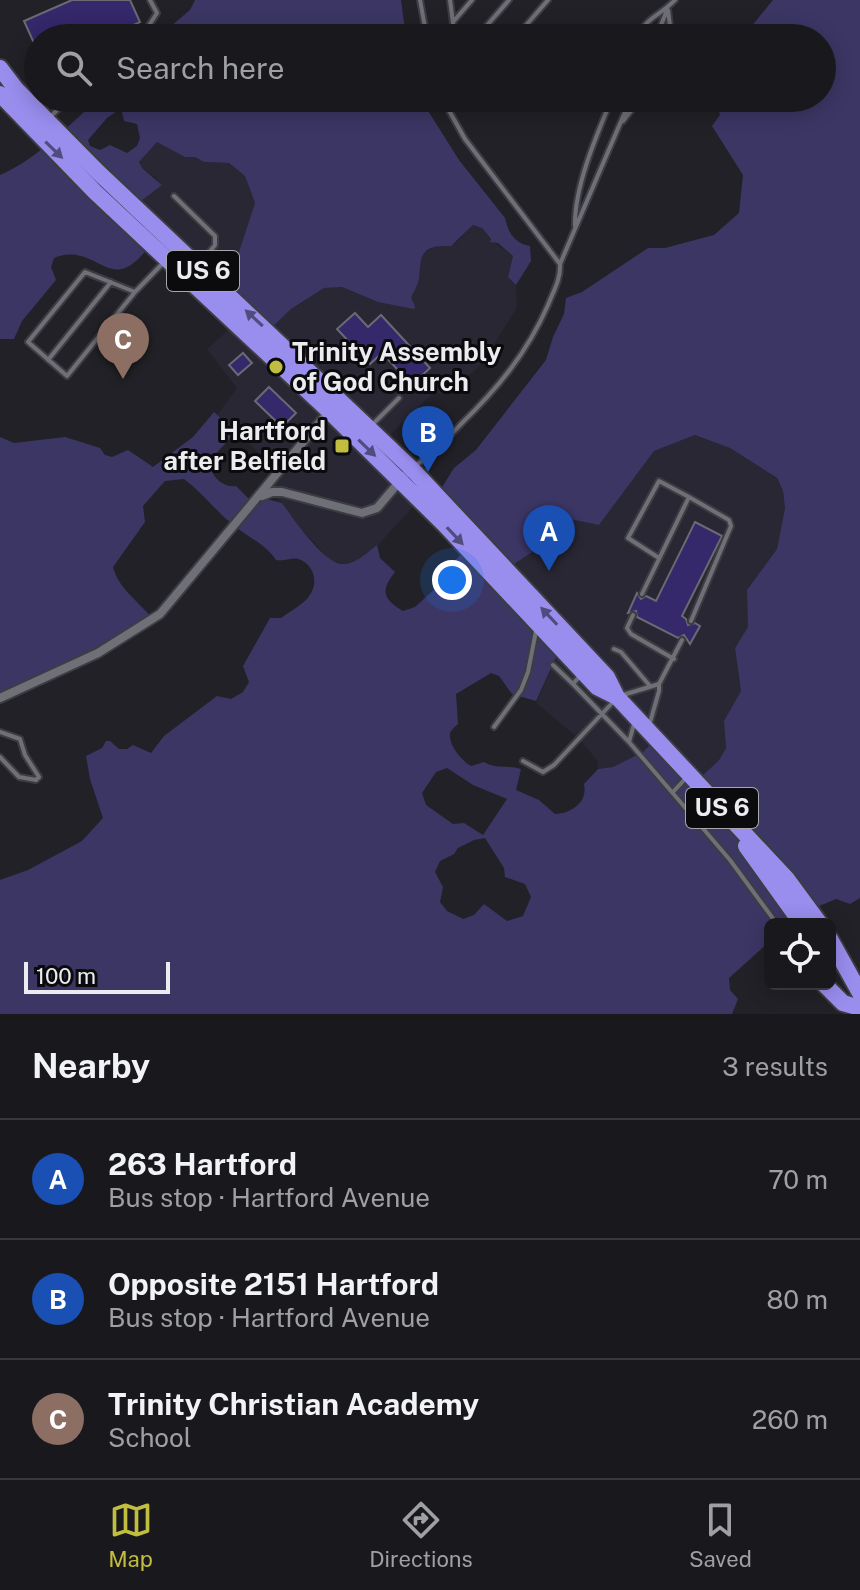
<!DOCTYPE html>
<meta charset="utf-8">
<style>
:root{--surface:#19191d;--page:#222226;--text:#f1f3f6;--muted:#9fa0a4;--line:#37383b;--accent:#c1bd40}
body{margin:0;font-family:"Public Sans",sans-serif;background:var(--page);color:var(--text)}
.controls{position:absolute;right:24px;bottom:24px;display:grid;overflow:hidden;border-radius:12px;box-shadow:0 4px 20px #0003}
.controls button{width:72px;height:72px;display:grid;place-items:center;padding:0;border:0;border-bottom:2px solid var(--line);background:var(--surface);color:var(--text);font:40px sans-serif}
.scale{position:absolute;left:24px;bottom:20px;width:146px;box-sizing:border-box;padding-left:8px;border:4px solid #ebebf0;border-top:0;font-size:22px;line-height:28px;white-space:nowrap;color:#ebebf0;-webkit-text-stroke:6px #0b0b0e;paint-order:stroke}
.you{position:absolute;left:452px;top:580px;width:28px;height:28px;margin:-20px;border:6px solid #fff;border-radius:50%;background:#1a73e8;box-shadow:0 0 0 12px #1a73e833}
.badge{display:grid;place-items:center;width:52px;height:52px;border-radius:50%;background:var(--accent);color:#fff;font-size:26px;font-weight:700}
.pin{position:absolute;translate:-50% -66px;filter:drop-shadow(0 2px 4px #0008)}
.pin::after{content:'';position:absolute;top:42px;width:28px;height:24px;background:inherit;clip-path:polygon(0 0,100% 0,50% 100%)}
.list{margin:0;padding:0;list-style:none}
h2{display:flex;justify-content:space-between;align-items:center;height:104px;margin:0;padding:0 32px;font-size:34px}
h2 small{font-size:26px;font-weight:400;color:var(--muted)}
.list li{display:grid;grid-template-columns:52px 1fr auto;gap:24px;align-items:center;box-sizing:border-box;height:120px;padding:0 32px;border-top:2px solid var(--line)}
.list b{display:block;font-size:30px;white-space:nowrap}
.list p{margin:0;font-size:26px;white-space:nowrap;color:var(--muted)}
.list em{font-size:26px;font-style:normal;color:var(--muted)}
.icon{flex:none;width:44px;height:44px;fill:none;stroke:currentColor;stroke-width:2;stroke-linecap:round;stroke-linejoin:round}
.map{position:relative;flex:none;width:860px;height:1014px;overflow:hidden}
.search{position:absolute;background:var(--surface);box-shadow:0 4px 20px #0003;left:24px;right:24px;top:24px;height:88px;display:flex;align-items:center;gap:20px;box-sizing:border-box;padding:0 28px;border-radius:44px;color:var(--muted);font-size:30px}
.sheet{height:464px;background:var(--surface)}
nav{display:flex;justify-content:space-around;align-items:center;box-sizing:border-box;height:112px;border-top:2px solid var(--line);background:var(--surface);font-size:22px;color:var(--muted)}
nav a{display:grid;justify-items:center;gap:4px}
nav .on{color:var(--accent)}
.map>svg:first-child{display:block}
</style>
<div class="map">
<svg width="860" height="1014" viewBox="0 0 860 1014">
<rect width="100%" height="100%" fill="#212127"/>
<path fill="#282733" d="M157 141 185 157H195L204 162 229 163 245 176 255 203 240 252 232 259 229 270 217 284 136 205 162 185 155 177 142 168 139 161Z
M473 225 482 228 491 240 513 256 508 277 516 285 517 307 484 361 473 372 445 393 432 394 386 439 380 450 425 494 377 546 358 560 344 564 331 561 300 528 282 503 264 489 279 467 260 454 217 415 237 388 207 349 244 316 265 334 291 309 324 288 342 287 378 302 410 299 419 280V262L425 252 436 247 456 243Z
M695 435 730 448 776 478 783 491 785 508 777 549 747 590 749 626 735 648 741 691 724 722 726 748 719 760 700 778 649 744 643 752 613 767 598 769 597 760 578 738 536 703 563 642 502 571 548 542 571 519 599 525 654 451Z"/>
<path fill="#3c3665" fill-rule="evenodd" d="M195 0H401L406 38H157L190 10Z
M773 0H860V898L850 904 836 899 817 907 794 922 770 924V941L729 978 730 990 738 999 732 1014H0V880L28 870 82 841 103 818 90 779 86 756 102 748 106 741H110L119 749H127L133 745 151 753 164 736 217 696 231 699 243 692 249 682 243 666 270 618H281C289 612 300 606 307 599 318 587 317 568 301 560 293 556 285 562 276 560 265 544 251 539 236 527 217 513 203 493 184 479L165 481 143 506 145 522 113 567C118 588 139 602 153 619L0 697V437L14 443 65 437 100 448 105 455 112 457 128 450 153 467 193 437 214 412 236 432 209 461C210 475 222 488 236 486L251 501 259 497 282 503C293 518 325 566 344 564 357 563 368 552 377 545L380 558 395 572C380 591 383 599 403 611L415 607 439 585 446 577 449 567 471 544 433 502 454 468 476 450 546 360 553 337 564 314 566 298 582 292 648 248H665L714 235 739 213 743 175 712 126 720 115 715 98H822V38H742ZM695 435 730 448 777 478 783 491 785 508 777 549 747 590 748 627 735 648 741 691 724 721 726 748 719 760 700 778 658 736 643 752 613 767 598 769 584 784C588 802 572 813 555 814L539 800 516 790 521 769C509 765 494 769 484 762L471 766C463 762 450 747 450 736 449 731 454 728 458 724L456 694 491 673 499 676 512 694 536 701 563 642 503 571 548 542 570 519 599 525 654 451ZM447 768 473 785 507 799 483 835 464 823 453 824 426 805 422 793 436 772ZM485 838 504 868 505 877 525 884 531 897 523 916 507 921 484 904 474 915 463 919 447 911 440 902 443 887 435 872 440 861 454 854 458 848 474 840Z
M99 98H420L459 160 505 218C508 233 515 243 530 246L531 261 516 285 508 277 513 256 498 243 490 242 491 239 482 228 473 225 451 246C420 245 421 255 419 279 418 285 413 293 411 298L415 306 414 309 378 302 342 287 324 288 291 309 265 334 215 286 229 270 232 259 239 252 255 203 245 176 229 163 204 162 195 157H185L157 142 139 162 142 168 162 185 136 205 160 234C149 245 138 265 122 269 102 274 86 245 54 258L51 267 56 280 22 321 14 339H0V175C39 158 68 126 99 98ZM121 108 124 121 137 124 140 138 137 146 127 153 110 145 100 150 90 146 88 140 107 118Z"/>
<path fill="#35286b" stroke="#6a6a72" stroke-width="2" d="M72 0H130L140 22 106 38H38V52L24 21Z
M355 313 368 327 381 315 430 368 406 390 393 377 399 371 382 353 370 364 337 329Z
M243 353 252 363 238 375 229 365Z
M269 387 296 413 282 427 255 401Z
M695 522 722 536 682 616 686 619 688 625 695 623 700 626 690 644 684 635 678 638 637 617 636 611 628 613 637 593 641 599 646 596 656 601Z"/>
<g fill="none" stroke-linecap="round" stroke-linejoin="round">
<defs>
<path id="lane" d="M420 0 427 38
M450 0 455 38
M668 10 671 33 669 38
M453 22 472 0
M135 38 146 30 157 13 150 0
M476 38 509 0
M515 38 548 0
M637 38C647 16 660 16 675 0
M656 38 667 10
M442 98 465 139 560 264 631 98
M51 116 70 98
M623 121 641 98
M174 196 215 236V245L200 264
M575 226C574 187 597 134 612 98
M135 292 85 272 28 342 67 376 135 292 165 261
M48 360 111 282
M371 426 399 398
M416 465C433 454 447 439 461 424 498 388 527 353 548 305 553 292 561 279 560 264
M659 558 628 538 659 481 689 497
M642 594 689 497 729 520 731 526 691 621
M633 615 627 628 631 634 674 659
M614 649 621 652 650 686
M553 665 573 684
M579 677 573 684 629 742
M623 695 659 684
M634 724 629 742 730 860 777 924
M649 726 659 691V684L682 640
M494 727 521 690 528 672 536 631
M0 732 20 739 25 755 39 777 36 780 19 777 0 757
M523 761 543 772 554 765 613 702
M673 792 685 779"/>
<path id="street" d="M262 496 272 492H282L362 513 377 508 411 468
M0 698 98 653 160 614 329 411"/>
<path id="highway" d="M0 68 16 89 98 172 411 468 607 677 617 697 787 879 820 924
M0 94 95 192 329 411 444 524 597 687 617 697
M746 846 802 924
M830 939 860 993
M824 984 843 1003 860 1008"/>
</defs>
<use href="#lane" stroke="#3c3c41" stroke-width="8"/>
<use href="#street" stroke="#3c3c41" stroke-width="12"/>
<use href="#highway" stroke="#3c3c41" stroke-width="20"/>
<use href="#lane" stroke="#6f6f77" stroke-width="4"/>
<use href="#street" stroke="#6f6f77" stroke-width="8"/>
<use href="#highway" stroke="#998dee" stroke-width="16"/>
</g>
<defs><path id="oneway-solid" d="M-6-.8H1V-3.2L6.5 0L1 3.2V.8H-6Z" transform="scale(2)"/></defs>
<g fill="#524c7e">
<use href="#oneway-solid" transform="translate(54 150) rotate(44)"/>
<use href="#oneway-solid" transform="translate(254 318) rotate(-137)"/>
<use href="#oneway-solid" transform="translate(367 448) rotate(44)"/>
<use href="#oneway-solid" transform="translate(455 536) rotate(47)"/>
<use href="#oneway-solid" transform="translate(549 616) rotate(-133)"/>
</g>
<g fill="#c1bd40" stroke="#0b0b0e" stroke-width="3">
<circle cx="276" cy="367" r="8"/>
<rect x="334" y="438" width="16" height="16" rx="4"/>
</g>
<g text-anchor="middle" stroke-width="6" stroke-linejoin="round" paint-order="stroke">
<g fill="#0b0b0e" stroke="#a8a8ac" stroke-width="2">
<rect x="167" y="251" width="72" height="40" rx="6"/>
<rect x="686" y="788" width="72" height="40" rx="6"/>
</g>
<g font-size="24" font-weight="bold" fill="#ebebf0">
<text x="203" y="279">US 6</text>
<text x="722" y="816">US 6</text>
</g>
<g font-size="26" font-weight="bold" fill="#ebebf0" stroke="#0b0b0e" text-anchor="start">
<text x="292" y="361">Trinity Assembly<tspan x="292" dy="30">of God Church</tspan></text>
<text x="326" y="440" text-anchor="end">Hartford<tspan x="326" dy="30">after Belfield</tspan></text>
</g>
</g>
</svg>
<div class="controls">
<button><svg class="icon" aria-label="locate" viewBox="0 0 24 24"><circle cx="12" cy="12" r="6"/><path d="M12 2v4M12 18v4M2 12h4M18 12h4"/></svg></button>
</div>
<div class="scale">100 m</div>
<div class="you"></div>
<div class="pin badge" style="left:549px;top:571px;background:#1a4fb4">A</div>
<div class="pin badge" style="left:428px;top:472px;background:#1a4fb4">B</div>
<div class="pin badge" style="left:123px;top:379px;background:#8d6e63">C</div>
<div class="search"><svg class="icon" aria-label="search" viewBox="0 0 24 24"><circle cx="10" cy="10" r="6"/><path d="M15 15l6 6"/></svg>Search here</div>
</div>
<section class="sheet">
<h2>Nearby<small>3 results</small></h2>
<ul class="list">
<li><span class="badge" style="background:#1a4fb4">A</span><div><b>263 Hartford</b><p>Bus stop · Hartford Avenue</p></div><em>70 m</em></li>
<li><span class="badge" style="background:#1a4fb4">B</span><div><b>Opposite 2151 Hartford</b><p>Bus stop · Hartford Avenue</p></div><em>80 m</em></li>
<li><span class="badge" style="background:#8d6e63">C</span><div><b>Trinity Christian Academy</b><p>School</p></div><em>260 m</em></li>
</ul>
</section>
<nav>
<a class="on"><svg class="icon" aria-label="map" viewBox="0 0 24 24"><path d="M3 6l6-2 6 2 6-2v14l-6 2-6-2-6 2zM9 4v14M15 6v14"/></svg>Map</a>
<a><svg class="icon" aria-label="directions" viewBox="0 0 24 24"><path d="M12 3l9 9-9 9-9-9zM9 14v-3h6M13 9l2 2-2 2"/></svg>Directions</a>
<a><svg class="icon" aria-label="saved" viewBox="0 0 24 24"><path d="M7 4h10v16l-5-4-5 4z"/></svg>Saved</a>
</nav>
